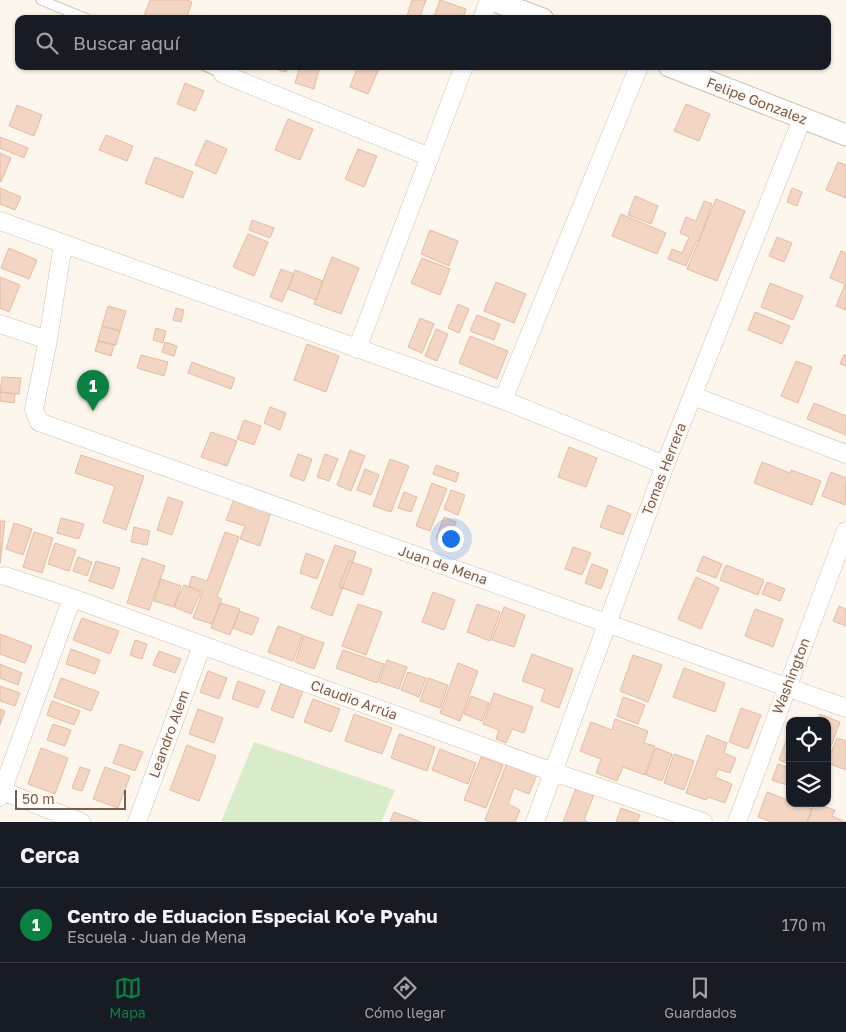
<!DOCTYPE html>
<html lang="es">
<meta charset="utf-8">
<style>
:root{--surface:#171b24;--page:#20242c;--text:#f1f3f6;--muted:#9ea1a6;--line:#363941;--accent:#0b8043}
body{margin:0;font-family:"Golos Text",sans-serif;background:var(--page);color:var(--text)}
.controls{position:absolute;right:15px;bottom:15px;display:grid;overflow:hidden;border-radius:10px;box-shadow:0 1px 4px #0004}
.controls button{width:45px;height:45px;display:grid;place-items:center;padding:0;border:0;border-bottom:1px solid var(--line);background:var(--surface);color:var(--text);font:25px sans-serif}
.scale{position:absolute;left:15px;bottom:12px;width:111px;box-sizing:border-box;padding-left:5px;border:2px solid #7a5c4d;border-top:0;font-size:14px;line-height:18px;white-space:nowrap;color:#7a5c4d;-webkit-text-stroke:4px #fffaf3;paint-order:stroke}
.you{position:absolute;left:450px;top:538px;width:18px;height:18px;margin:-12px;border:4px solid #fff;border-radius:50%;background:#1a73e8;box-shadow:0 0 0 8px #1a73e833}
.badge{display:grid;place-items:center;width:32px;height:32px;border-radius:50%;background:var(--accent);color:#fff;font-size:16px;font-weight:700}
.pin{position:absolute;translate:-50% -41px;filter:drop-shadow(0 1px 2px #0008)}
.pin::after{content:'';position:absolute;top:26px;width:18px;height:15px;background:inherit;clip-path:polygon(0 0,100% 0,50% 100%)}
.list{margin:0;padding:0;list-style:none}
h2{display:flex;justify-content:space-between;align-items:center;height:65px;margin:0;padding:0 20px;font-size:21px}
h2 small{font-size:16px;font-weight:400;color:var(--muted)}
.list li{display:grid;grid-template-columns:32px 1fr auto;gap:15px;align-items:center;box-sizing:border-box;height:75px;padding:0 20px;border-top:1px solid var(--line)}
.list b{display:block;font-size:19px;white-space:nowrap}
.list p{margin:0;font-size:16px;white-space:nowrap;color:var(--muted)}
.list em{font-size:16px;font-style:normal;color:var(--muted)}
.icon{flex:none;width:28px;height:28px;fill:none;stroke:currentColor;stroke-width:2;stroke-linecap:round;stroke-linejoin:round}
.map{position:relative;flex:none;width:846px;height:822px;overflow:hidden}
.search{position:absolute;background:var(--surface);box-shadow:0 1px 4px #0004;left:15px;right:15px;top:15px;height:55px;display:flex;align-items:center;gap:12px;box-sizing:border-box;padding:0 18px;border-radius:10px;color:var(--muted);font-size:19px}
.sheet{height:140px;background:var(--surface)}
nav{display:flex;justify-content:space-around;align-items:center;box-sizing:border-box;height:70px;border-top:1px solid var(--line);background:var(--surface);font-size:14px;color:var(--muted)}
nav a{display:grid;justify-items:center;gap:2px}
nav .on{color:var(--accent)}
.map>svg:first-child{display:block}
</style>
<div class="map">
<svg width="846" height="822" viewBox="0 0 846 822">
<rect width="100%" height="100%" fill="#fdf6ec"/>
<path fill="#d8ecc9" d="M254 742 395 790 381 822H221Z"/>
<path fill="#f3d5c3" stroke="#e6bba3" d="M150 0H187L192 2 186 19H151L144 16Z
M412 0H426L419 19H406Z
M440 0 466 9 463 19H433Z
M279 66H288L286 72 278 70Z
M300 66H320L314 89 295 83Z
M358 66H380L368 94 350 87Z
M185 83 204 91 195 111 177 104Z
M686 104 710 114 699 141 674 131Z
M17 105 42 115 34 136 9 126Z
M288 119 313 129 300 160 275 150Z
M106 135 133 146 127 161 99 150Z
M0 137 28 148 24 158 0 148Z
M206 140 227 149 216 174 195 165Z
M358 149 377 156 364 187 345 179Z
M0 153 11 158 1 182 0 181Z
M155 157 193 172 183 198 145 183Z
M838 162 846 165V198L826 190Z
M0 188 21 197 15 210 0 204Z
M792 188 802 192 797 206 787 202Z
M635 196 658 206 651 224 628 215Z
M716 199 745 211 717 281 687 269Z
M704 201 712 204 699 241 697 240 686 266 668 259 672 249 682 253 689 237 680 233 686 217 696 221Z
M621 214 666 233 657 254 612 236Z
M252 220 274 228 270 238 249 230Z
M430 230 458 241 449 266 421 254Z
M248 234 268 242 254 276 233 267Z
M777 237 792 243 784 262 769 256Z
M9 248 37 260 29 279 1 268Z
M841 251 846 253V310L836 306 845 284 830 278Z
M332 257 359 268 341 314 314 304Z
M422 258 450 269 440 295 411 283Z
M281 269 294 274 282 302 270 297Z
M295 270 323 281 316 300 288 289Z
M0 277 20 285 9 312 0 308Z
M496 282 526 294 514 323 484 311Z
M770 283 803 296 793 320 761 307Z
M458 304 469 309 459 333 448 328Z
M108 306 126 311 120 331 102 326Z
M176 308 184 310 181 322 173 320Z
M755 312 790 326 782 344 748 330Z
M477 315 500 324 494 340 470 331Z
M420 318 434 324 422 353 408 347Z
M102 326 120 331 116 345 98 341Z
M156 328 166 331 163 343 153 340Z
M436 329 448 334 437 361 425 356Z
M470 336 508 351 497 379 459 363Z
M98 341 114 345 111 356 95 351Z
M165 342 177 346 174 356 162 352Z
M307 344 339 356 326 392 294 380Z
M141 355 168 362 164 376 137 368Z
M844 355H846V366L840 364Z
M796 361 812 367 798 403 781 396Z
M192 362 235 378 231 389 188 373Z
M2 377 21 378 19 394 0 392Z
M0 392 15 394 14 403 0 401Z
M814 403 846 416V435L807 419Z
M270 407 286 413 280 430 264 423Z
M244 420 261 426 254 445 237 439Z
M211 432 237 441 227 466 201 457Z
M569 447 597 458 586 487 558 477Z
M350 450 365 456 351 491 337 485Z
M298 454 312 459 304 481 290 476Z
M325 454 338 459 329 481 317 477Z
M81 455 144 476 126 530 103 522 115 486 75 473Z
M390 459 409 466 391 512 373 506Z
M762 462 790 473 791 470 821 481 812 505 754 483Z
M436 465 459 473 456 482 433 474Z
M365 469 379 475 371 495 357 490Z
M831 472 846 478 845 505 822 496Z
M432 483 447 489 430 531 416 526Z
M451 490 465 495 458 515 444 509Z
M404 492 417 497 411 512 398 508Z
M168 497 183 502 172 535 157 530Z
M234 499 271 512 260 546 240 539 245 526 226 520Z
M608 505 631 514 623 535 600 527Z
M444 517 456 522 448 543 436 538Z
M61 518 84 524 79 539 57 533Z
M0 521H5L0 564Z
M14 523 32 529 23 555 6 549Z
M134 527 150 531 147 545 131 542Z
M34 532 53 538 42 573 23 567Z
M225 532 239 537 217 597 222 599 212 624 193 618 203 591 189 586 192 576 207 581Z
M55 543 76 550 69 571 48 564Z
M335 545 356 552 332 616 311 608Z
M573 547 591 553 582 575 565 569Z
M306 553 324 560 317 579 300 573Z
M703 556 722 564 716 578 697 571Z
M78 557 92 562 87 576 73 571Z
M142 558 165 566 149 610 127 603Z
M96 561 120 568 113 589 89 581Z
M349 561 372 569 363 595 339 587Z
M592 564 608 570 601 589 585 583Z
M726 565 764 580 758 595 720 580Z
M696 577 719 588 701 629 678 619Z
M161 579 181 586 174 607 154 601Z
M767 582 785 589 780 601 762 594Z
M184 585 201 592 191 614 174 607Z
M433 592 455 600 444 630 422 622Z
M220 603 240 609 230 635 211 628Z
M358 604 382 612 366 655 342 646Z
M477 604 500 612 490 641 467 632Z
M839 606 846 609V626L833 621Z
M504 607 525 615 514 647 492 640Z
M755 609 783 619 773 647 745 636Z
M239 611 259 618 252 635 233 628Z
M82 618 119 631 110 654 73 640Z
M278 626 303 635 293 661 268 652Z
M0 634 32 646 25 663 0 654Z
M304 636 324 643 314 669 295 662Z
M135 640 147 644 142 659 130 655Z
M71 649 100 660 95 674 66 664Z
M343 650 384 664 377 683 336 668Z
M159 651 181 659 175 673 153 665Z
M532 654 573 669 559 708 541 701 545 689 522 681Z
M633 655 662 665 648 702 620 691Z
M387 660 407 667 399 689 379 682Z
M458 663 478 671 460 721 440 713Z
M0 664 22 673 18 685 0 678Z
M684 668 725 683 715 712 673 697Z
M208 671 227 678 219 699 200 692Z
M408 672 426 678 419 697 401 690Z
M61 678 99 692 91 711 54 697Z
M428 678 448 685 440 708 420 701Z
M238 681 265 691 258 708 232 699Z
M281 683 303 691 293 718 271 710Z
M0 686 20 693 15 706 0 701Z
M494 693 533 707 524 733 512 729 506 743 496 739 499 730 483 724Z
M471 696 489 703 482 721 464 714Z
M623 697 645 705 638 724 617 716Z
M313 699 340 709 331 732 304 722Z
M52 701 80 711 74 725 47 715Z
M741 708 761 715 748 749 729 742Z
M0 709 5 711 0 725Z
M198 709 223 718 214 743 189 734Z
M354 714 392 728 382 754 345 741Z
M820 714 840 722 827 757V721H817Z
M615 719 648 731 644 743 655 746 645 775 623 767 617 781 596 773 601 759 580 751 591 722 612 730Z
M53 724 71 730 65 746 47 740Z
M399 734 435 747 427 771 391 758Z
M707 735 727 743 724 753 736 758 730 773 718 769 715 777 732 784 725 803 708 797 706 800 686 793Z
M788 735 790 736V764L779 760Z
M837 738 846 741V770L827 763Z
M120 744 143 752 135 771 113 763Z
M187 745 216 756 199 801 170 790Z
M41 748 68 758 55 794 28 784Z
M656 748 672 754 662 781 646 775Z
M440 749 476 763 468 784 432 770Z
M674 754 694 761 684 790 664 783Z
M481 757 503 765 486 808 464 800Z
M508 760 538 772 529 794 514 788 508 804 520 810 515 822H489L485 820Z
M778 764 790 768V786L772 780Z
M80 767 90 770 82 791 72 788Z
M105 767 130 776 118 808 93 799Z
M576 788 594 795 584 820 588 822H563Z
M767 792 790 801V803H797L812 809 807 822H772L758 817Z
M814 803 835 810 832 816 846 822H807Z
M621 808 640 815 637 822H616Z
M394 812 421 822H390Z"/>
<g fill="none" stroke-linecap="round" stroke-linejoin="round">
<defs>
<path id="service" d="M41 0 87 19
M205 66 223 74"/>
<path id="minor" d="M482 19 489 0
M223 74 430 157
M0 221 503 400 665 465
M63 244 48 340 34 409 39 422 846 708
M0 324 48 340
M357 349 464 66
M693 396 846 454
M503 400 639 66
M5 576 72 598 553 772 703 822
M0 790 81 822
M0 797 72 598
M137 822 202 645
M535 822 665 465 802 119
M737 822 846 531"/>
<path id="tertiary" d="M492 0 543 19
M669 66 846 135"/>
</defs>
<use href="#service" stroke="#d1beb0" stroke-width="11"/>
<use href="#minor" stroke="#d1beb0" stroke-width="19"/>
<use href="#tertiary" stroke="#d1beb0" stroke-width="23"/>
<use href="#service" stroke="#fff" stroke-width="9"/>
<use href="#minor" stroke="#fff" stroke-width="18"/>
<use href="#tertiary" stroke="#fff" stroke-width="21"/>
</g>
<g text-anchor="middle" stroke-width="4" stroke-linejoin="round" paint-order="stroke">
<g font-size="14" fill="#7a5c4d" stroke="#fffaf3">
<text transform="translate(757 101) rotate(21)" y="5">Felipe Gonzalez</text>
<text transform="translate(664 469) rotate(-69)" y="5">Tomas Herrera</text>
<text transform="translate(443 565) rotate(19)" y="5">Juan de Mena</text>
<text transform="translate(791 676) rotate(-69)" y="5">Washington</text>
<text transform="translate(354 700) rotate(20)" y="5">Claudio Arrúa</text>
<text transform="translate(169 734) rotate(-70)" y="5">Leandro Alem</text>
</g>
</g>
</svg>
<div class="controls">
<button><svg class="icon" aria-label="locate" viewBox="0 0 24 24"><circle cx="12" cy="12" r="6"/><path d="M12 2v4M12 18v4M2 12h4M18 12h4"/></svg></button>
<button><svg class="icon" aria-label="layers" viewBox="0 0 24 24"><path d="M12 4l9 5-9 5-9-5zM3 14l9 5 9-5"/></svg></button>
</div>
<div class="scale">50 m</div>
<div class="you"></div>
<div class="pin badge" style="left:93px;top:411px">1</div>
<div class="search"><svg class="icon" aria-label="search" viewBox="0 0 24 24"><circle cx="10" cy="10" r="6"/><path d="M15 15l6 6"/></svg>Buscar aquí</div>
</div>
<section class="sheet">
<h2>Cerca<small></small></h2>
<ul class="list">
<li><span class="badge">1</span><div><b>Centro de Eduacion Especial Ko'e Pyahu</b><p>Escuela · Juan de Mena</p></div><em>170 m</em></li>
</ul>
</section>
<nav>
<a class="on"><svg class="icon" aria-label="map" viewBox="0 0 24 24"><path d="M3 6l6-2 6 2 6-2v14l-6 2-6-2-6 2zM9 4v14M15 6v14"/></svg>Mapa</a>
<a><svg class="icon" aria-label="directions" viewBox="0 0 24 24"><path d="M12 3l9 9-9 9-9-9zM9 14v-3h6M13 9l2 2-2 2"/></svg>Cómo llegar</a>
<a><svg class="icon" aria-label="saved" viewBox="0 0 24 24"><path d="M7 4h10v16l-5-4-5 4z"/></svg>Guardados</a>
</nav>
